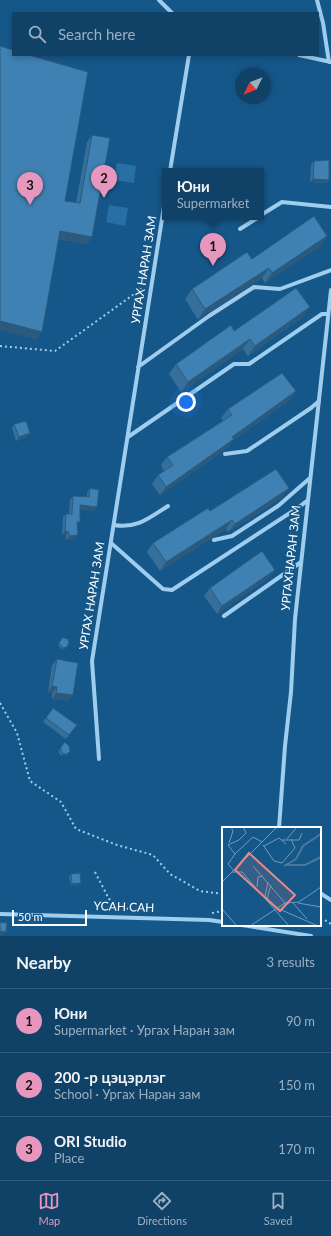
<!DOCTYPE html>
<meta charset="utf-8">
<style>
:root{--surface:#104167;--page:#19486d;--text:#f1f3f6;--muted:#9cafc0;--line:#305a7b;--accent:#e797bd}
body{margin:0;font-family:Lato,sans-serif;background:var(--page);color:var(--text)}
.compass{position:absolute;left:235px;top:68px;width:36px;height:36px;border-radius:50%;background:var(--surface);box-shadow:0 2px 6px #0003;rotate:228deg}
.scale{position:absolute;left:12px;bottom:10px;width:75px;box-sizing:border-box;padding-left:4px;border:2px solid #fff;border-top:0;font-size:11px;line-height:14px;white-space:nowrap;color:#fff;-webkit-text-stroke:3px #165789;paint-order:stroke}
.you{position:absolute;left:186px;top:402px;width:14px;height:14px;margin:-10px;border:3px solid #fff;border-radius:50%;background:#1a73e8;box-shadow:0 0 0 6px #1a73e833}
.badge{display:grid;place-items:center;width:26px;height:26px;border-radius:50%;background:var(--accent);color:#111;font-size:13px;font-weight:700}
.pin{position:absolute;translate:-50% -33px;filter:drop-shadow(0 1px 2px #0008)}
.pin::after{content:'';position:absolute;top:21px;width:14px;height:12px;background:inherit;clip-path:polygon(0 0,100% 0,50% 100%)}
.popup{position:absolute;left:162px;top:168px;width:102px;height:52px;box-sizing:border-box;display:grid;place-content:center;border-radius:0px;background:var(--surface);filter:drop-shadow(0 1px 3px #0005);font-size:13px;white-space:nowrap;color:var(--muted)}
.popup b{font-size:15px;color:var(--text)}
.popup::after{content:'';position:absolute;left:50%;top:100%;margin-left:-8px;border:8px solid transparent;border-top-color:var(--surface)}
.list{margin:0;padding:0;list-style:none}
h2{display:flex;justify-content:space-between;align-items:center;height:52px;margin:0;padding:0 16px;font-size:17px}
h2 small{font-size:13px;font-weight:400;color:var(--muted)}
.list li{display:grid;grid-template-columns:26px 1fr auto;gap:12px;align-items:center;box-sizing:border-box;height:64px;padding:0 16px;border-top:1px solid var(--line)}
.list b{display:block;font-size:15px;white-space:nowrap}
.list p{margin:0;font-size:13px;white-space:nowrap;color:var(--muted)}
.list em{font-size:13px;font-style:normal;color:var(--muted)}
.icon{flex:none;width:22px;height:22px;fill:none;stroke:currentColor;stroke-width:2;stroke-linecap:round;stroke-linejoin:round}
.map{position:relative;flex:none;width:331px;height:936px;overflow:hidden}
.search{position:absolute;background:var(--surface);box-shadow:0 2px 6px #0003;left:12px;right:12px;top:12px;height:44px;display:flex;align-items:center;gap:10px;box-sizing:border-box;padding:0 14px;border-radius:0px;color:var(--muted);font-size:15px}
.sheet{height:244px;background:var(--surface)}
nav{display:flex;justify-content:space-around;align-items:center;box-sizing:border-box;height:56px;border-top:1px solid var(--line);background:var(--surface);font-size:11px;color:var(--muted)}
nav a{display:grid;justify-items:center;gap:2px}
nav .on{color:var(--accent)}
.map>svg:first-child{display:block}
</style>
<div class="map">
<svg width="331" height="936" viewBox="0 0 331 936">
<rect width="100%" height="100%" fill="#165789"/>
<path fill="#2670a6" d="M117 163 136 166 134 183 114 180Z
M109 205 128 208 125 226 106 222Z"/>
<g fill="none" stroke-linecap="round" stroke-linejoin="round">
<path stroke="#9ecdee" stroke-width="2" stroke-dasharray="2 3" stroke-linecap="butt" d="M0 346 55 351 144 287
M0 703 17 733 30 781 61 802 76 829 117 845 153 855 170 874 200 891 223 894
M95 872 109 899 130 910
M212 913 223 911
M320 919 327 921 331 924"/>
<path stroke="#9ecdee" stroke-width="4" d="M159 0 172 13
M317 0 323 23 329 62
M299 55 331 62
M170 171 189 55
M261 215 282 202 331 207
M240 229 259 217
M138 367 209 316 254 287 280 289 331 270
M128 437 234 364H249L322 314H328
M225 454 247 451 311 408 319 401
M114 525C137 529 149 518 168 506
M214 540 232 536 278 506 310 478
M111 543 163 589 172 590 299 507 308 500
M224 616 301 562
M99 759 92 661 165 200
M279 828 285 746 291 692 295 619 331 290
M320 893 331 900
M0 914 209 920 223 922
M242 925 311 936"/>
</g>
<path fill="#366f99" d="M92 135V237L87 244 58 239 37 340 65 201 76 203 87 142Z
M314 161 329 180 327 183 310 182 311 164Z
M327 236 320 246 265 283 262 278 198 320 185 299 192 289 252 259Z
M303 317 248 356 243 349 181 392 169 374 176 364Z
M296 391 290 400 232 441 228 448 160 495 152 484 158 475 164 471 161 465 167 457 223 421 221 418 228 409Z
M14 424 30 433 27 437 16 441 12 428Z
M90 488 94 511 80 509 75 539 66 540V535H62L63 517 66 514H69L70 500 73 496 87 497V492Z
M283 497 228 532 226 529 160 571 147 552 153 543 210 511Z
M270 577 217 614 204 596 210 588Z
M62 638 66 649 62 650 58 645Z
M57 659 69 701 52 699V693L48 692 52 665Z
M53 708 77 725 66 739 43 722Z
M61 747 70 751 66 756H61L59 753V750Z
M71 874 81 883 80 885 71 886 69 876Z"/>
<path fill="#2c5a7d" d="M313 179 329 180 327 183 310 182Z
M60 231 92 237 87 244 55 238Z
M327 236 320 246 265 283 272 273Z
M269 268 262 278 198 320 205 309Z
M310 307 303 317 248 356 255 346Z
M0 321 42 332 37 340 0 330Z
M250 339 243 349 181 392 188 382Z
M296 391 290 400 232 441 228 448 160 495 166 487 232 437Z
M30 433 27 437 16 441 19 437Z
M289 488 282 498 228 532 235 524Z
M80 505 97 507 94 511 78 508Z
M232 520 226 529 160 571 166 562Z
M65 531 69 532 66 535H62Z
M78 535 75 539 66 540 69 536Z
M275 570 270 577 217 614 222 606Z
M67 647 66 649 62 650 63 648Z
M52 686 57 687 52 693 48 692Z
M56 693 73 695 69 701 52 699Z
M70 751 66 756H61L63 754Z
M81 883 80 885 71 886 72 884Z
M0 931 6 932 3 936 0 935Z"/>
<path fill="#3f81b2" stroke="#2c5a7d" d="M0 46 13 50V55H29L88 72 65 201 80 203 92 135 110 138 92 237 60 231 42 332 0 321Z
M329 160V180L313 179 314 161Z
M314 216 327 236 272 273 269 268 205 309 192 289 247 252 252 259Z
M296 288 310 307 255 346 250 339 188 382 176 364 231 325 234 331Z
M282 373 296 391 232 437 234 439 166 487 158 475 173 465 167 457 232 415 228 409Z
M26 421 30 433 19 437 14 424Z
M276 469 289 488 288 489 235 524 232 520 166 562 153 543 208 508 210 511Z
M90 488 99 490 97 507 80 505V522H77L78 535 69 536V532L65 531 66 514H72L73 496 89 497Z
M262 551 275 570 222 606 210 588Z
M62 638H65L68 639 69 643 67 647 63 648 59 643Z
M57 659 78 663 73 695 56 693 57 687 52 686Z
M53 708 77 725 69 735 46 718Z
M65 742 69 746 70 751 67 754H63L61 751V747Z
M80 873 81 883 72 884 71 874Z
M0 922 7 923 6 932 0 931Z"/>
<g text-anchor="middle" stroke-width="3.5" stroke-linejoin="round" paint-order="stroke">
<g font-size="12" fill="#fff" stroke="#165789">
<text transform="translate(144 270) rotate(-81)" y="4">УРГАХ НАРАН ЗАМ</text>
<text transform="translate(291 558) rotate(-84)" y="4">УРГАХНАРАН ЗАМ</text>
<text transform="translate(92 596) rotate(-81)" y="4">УРГАХ НАРАН ЗАМ</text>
<text transform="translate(124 907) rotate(2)" y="4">ҮСАН САН</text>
</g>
</g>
<g transform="translate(222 827)">
<rect width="99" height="99" fill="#165789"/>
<path fill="none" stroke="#49789d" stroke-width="2" d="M63 38H83L99 30M62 39 74 32 81 19 99 7"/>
<path fill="none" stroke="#739ab8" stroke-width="1" d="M65 12 75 0M60 13H77L80 6M7 16 11 4 9 0M41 18 52 34 60 36 73 21 69 12M42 19 57 11 64 17M13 27 6 18 17 13 24 6 21 0M11 43 6 37 13 27 31 10 40 15M10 45H20L67 99M0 55 55 0M35 60 36 50 41 49M43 69 46 55M45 72 49 58M63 76 77 75 99 60M71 76 85 92M76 76 99 80M55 81 96 99M0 82 15 99M28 99 63 76 31 39"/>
<path fill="#e88989" fill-opacity="0.15" stroke="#e88989" stroke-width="2" d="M27 26 73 68 58 84 13 43Z"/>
<rect width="99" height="99" fill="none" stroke="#fff" stroke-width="2"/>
</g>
</svg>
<svg class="compass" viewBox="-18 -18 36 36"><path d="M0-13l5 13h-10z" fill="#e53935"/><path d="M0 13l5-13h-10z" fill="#9cafc0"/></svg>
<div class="scale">50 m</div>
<div class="you"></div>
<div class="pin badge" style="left:213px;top:266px">1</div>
<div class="popup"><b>Юни</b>Supermarket</div>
<div class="pin badge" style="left:104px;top:198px">2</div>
<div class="pin badge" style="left:30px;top:205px">3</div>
<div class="search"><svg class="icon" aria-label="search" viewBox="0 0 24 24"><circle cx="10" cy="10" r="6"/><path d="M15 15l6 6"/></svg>Search here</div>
</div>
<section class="sheet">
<h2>Nearby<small>3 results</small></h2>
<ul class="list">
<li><span class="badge">1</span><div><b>Юни</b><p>Supermarket · Ургах Наран зам</p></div><em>90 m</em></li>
<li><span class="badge">2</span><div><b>200 -р цэцэрлэг</b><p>School · Ургах Наран зам</p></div><em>150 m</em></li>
<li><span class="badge">3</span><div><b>ORI Studio</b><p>Place</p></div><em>170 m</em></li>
</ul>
</section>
<nav>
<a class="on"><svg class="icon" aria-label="map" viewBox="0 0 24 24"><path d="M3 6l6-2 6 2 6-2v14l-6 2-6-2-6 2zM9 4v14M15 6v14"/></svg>Map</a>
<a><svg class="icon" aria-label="directions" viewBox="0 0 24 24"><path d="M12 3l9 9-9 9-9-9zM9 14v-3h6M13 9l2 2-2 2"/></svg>Directions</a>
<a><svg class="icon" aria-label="saved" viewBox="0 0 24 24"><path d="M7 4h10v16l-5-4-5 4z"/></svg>Saved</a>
</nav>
